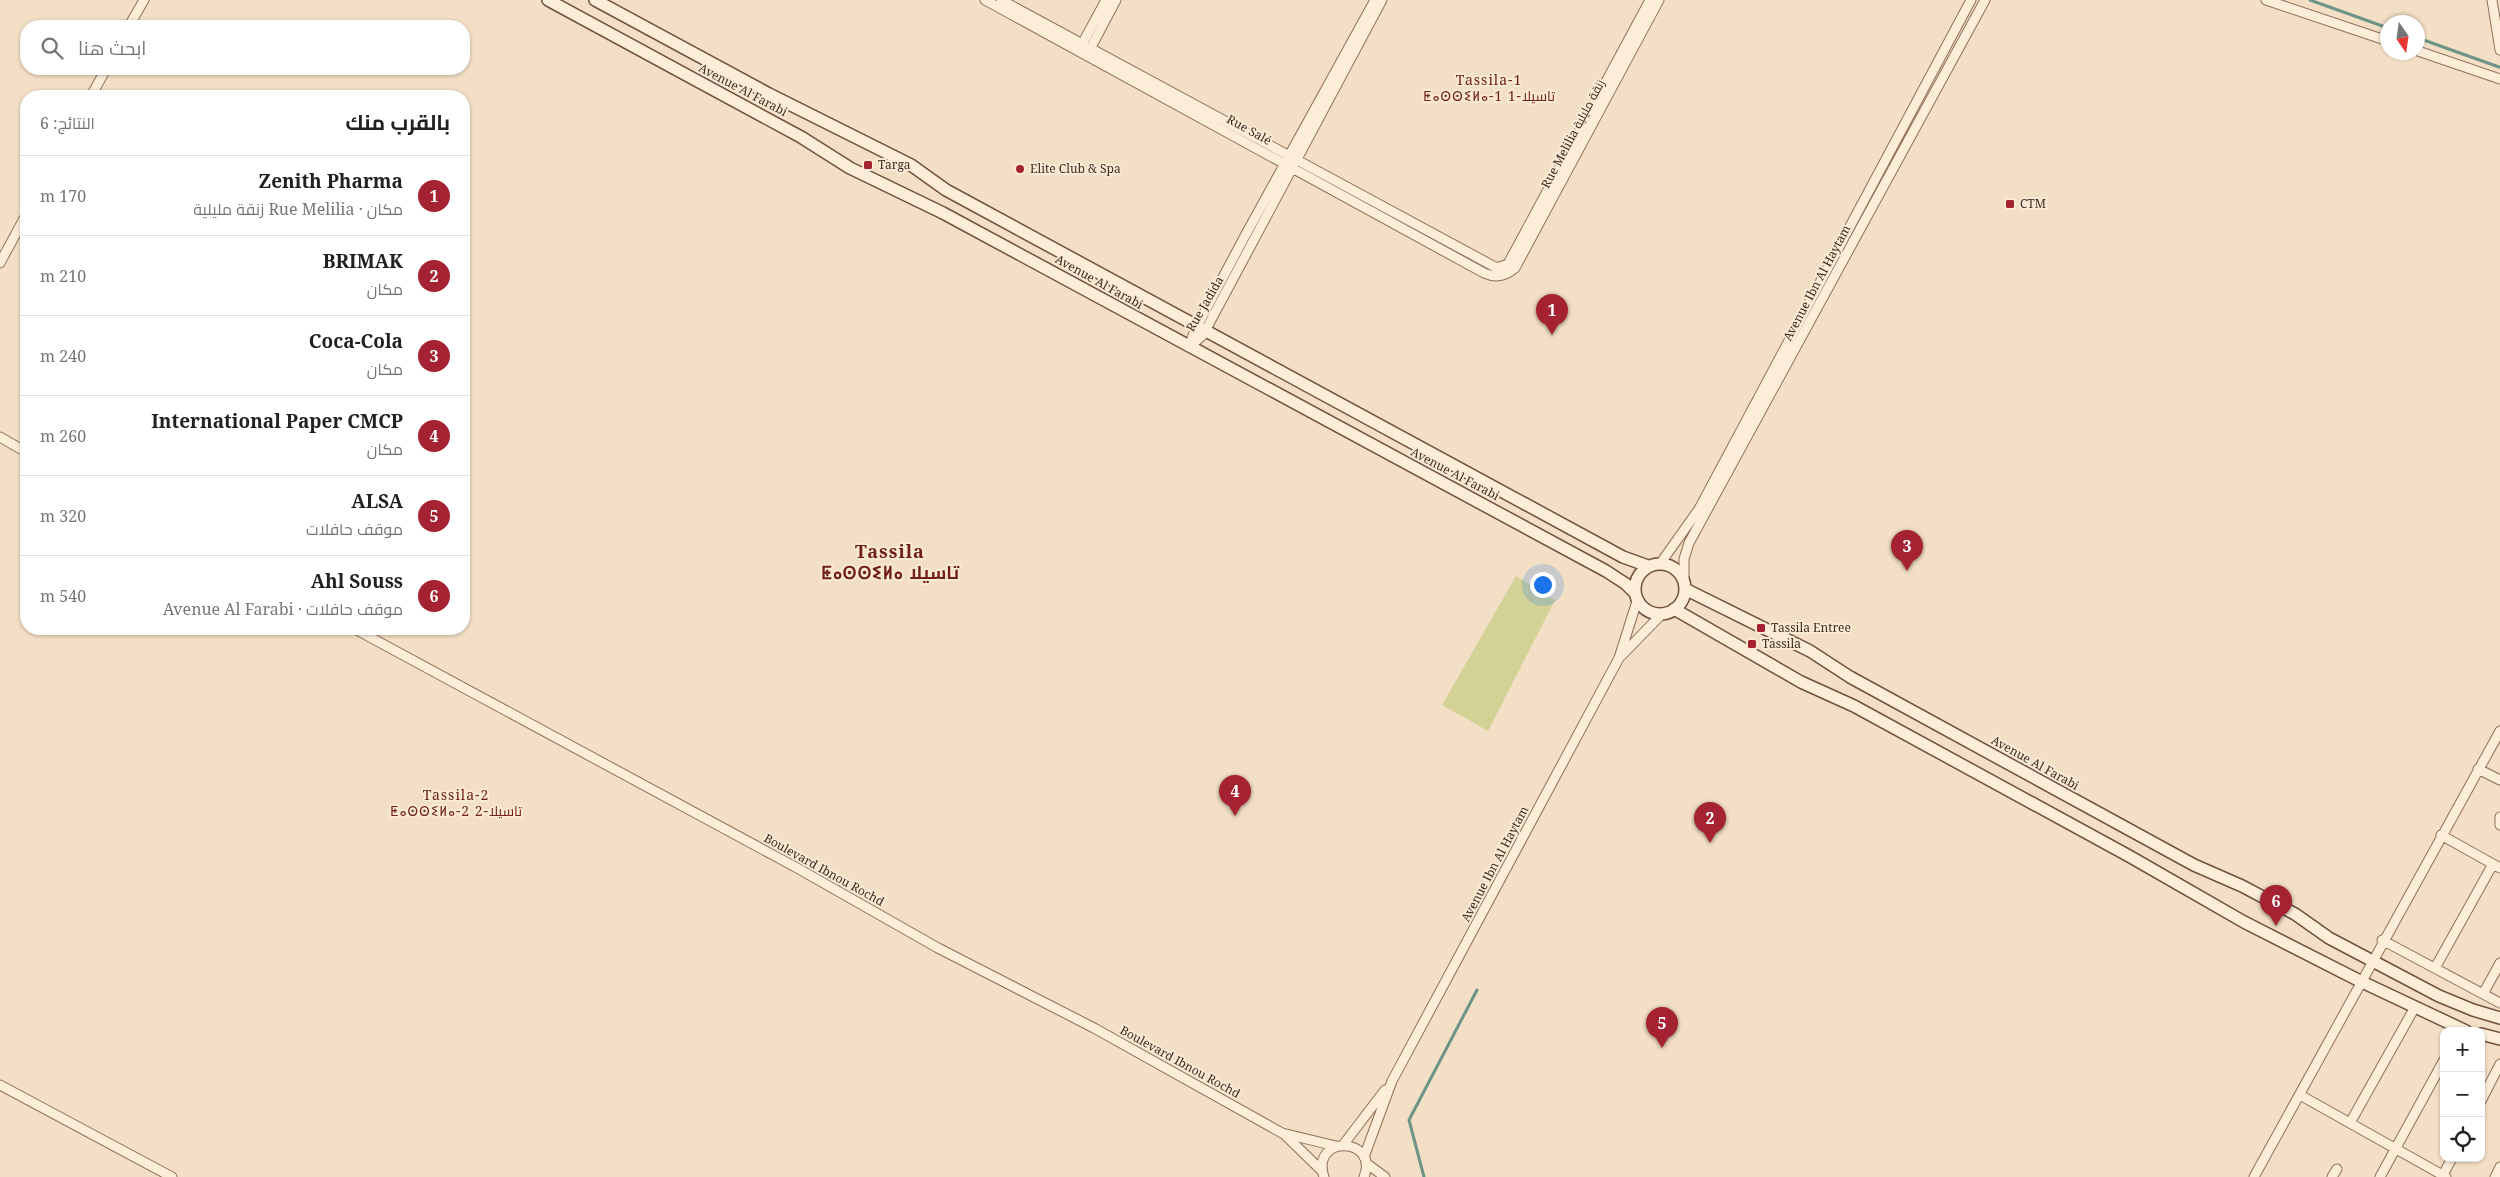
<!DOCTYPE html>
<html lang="ar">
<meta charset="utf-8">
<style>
:root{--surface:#fff;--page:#f6f6f6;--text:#202124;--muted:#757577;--line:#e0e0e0;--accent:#a52233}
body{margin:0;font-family:"Noto Serif",Cairo,"Noto Sans Tifinagh",serif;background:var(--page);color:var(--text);direction:rtl}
.controls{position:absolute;right:15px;bottom:15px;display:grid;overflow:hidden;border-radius:10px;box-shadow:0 1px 4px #0004}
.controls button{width:45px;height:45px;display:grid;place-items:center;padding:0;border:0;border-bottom:1px solid var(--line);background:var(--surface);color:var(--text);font:25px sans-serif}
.compass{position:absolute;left:2380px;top:15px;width:45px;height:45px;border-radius:50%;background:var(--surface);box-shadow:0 1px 4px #0004;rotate:167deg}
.you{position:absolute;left:1542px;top:584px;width:18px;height:18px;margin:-12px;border:4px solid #fff;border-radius:50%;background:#1a73e8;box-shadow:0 0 0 8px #1a73e833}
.badge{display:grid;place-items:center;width:32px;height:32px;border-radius:50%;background:var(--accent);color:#fff;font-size:16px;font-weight:700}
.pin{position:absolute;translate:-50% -41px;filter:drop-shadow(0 1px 2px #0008)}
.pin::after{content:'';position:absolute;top:26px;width:18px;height:15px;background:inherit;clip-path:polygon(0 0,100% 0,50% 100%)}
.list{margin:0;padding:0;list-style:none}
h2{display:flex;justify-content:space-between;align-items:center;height:65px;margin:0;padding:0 20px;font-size:21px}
h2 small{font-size:16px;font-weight:400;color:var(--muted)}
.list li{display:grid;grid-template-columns:32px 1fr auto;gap:15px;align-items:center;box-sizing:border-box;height:80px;padding:0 20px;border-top:1px solid var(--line)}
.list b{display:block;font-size:19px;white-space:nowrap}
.list p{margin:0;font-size:16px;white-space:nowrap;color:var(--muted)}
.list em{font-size:16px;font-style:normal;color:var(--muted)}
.icon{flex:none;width:28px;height:28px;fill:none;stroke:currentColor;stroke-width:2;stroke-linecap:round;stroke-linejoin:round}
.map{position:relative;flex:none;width:2500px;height:1177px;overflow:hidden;direction:ltr}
.search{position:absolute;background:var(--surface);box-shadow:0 1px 4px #0004;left:20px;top:20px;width:450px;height:55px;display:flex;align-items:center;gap:12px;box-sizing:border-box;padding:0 18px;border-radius:20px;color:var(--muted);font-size:19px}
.panel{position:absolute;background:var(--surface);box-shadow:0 1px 4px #0004;left:20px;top:90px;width:450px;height:545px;border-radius:20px;direction:rtl}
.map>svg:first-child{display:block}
</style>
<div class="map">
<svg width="2500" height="1177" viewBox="0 0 2500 1177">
<rect width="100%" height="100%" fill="#f3dfc5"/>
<path fill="#d2d297" d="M1516 576 1555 600 1488 731 1442 705Z"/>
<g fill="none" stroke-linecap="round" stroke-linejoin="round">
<path stroke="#6c9586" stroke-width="3" d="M2310 0 2388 28
M2418 38 2499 67
M1424 1177 1409 1120 1477 990"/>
<defs>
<path id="street" d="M985 0 1484 273C1495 278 1505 277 1515 268L1659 0
M1001 0 1495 267H1500
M2266 0 2388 41
M2492 0 2500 50
M129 26 144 0
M1080 48 1106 0
M2418 51 2500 79
M1088 53 1116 0
M91 96 106 69
M0 263 26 215
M1500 267 1508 264 1650 0
M1189 347 1203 335 1382 0
M1189 347 1195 330 1246 234 1375 0
M0 437 26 452
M1660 564 1699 509 1971 0
M1684 581V559L1689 543 1985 0
M355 629 799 869 938 948 1094 1028 1282 1133 1336 1146
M1621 656 1662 614
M2478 769 2500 780
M2500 817V825
M2441 835 2500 868
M2382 940 2500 1003
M2435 968 2493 864
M2483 994 2500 963
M0 1085 172 1177
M2300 1095 2446 1177
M2481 1101 2500 1064
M2350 1123 2415 1007
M1284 1134 1322 1171
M1343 1145 1385 1090
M1364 1157 1392 1081 1619 658 1637 601
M1366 1163 1385 1177
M2443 1175 2452 1158
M1324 1177C1310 1134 1380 1137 1364 1177
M2254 1177 2500 731
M2332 1177 2337 1169
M2380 1177 2444 1060
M2495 1177 2500 1167"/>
<path id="secondary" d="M548 0 801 137 850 168 943 213 1606 571 1626 584 1635 593
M595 0 769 94 911 165 946 190 1623 557 1648 566
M1635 589a25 25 0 1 1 50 0a25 25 0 1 1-50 0Z
M1685 589 1810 651 1850 677 2194 865 2242 886 2295 914 2329 938 2439 996 2473 1010 2500 1018
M1674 609 1801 682 1854 706 2129 856 2244 922 2360 981 2466 1031
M2481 1034 2500 1039"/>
</defs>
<use href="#street" stroke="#906f58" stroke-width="11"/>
<use href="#secondary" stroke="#72503c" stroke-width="14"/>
<use href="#street" stroke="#fcedd9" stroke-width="9"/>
<use href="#secondary" stroke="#fcedd9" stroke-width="11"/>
</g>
<g fill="#a52233" stroke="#f9ead5" stroke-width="2">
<rect x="863" y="160" width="10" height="10" rx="2.5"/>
<circle cx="1020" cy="169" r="5"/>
<rect x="2005" y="199" width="10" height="10" rx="2.5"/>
<rect x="1756" y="623" width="10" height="10" rx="2.5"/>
<rect x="1747" y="639" width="10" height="10" rx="2.5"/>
</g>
<g text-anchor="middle" stroke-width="4" stroke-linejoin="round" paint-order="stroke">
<g font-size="12" fill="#3f2a1e" stroke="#f9ead5">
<text transform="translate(743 90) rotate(28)" y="4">Avenue Al Farabi</text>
<text transform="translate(1249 130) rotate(29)" y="4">Rue Salé</text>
<text transform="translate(1573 134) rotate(-62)" y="4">Rue Melilia زنقة مليلية</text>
<text transform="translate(1099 282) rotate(29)" y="4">Avenue Al Farabi</text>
<text transform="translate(1817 283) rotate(-62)" y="4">Avenue Ibn Al Haytam</text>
<text transform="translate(1205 304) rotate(-60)" y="4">Rue Jadida</text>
<text transform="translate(1455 474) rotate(28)" y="4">Avenue Al Farabi</text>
<text transform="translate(2035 763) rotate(29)" y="4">Avenue Al Farabi</text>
<text transform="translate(1495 864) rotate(-62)" y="4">Avenue Ibn Al Haytam</text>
<text transform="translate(824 870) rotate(29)" y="4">Boulevard Ibnou Rochd</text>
<text transform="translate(1180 1062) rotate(29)" y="4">Boulevard Ibnou Rochd</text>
</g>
<g font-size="12" fill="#3f2a1e" stroke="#f9ead5" text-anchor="start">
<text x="878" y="169">Targa</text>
<text x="1030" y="173">Elite Club &amp; Spa</text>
<text x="2020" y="208">CTM</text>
<text x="1771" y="632">Tassila Entree</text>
<text x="1762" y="648">Tassila</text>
</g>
<g font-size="14" letter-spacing="1" fill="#702019" stroke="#f9ead5">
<text x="1489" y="85">Tassila-1<tspan x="1489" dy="16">ⵟⴰⵙⵙⵉⵍⴰ-1 1-تاسيلا</tspan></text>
<text x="456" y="800">Tassila-2<tspan x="456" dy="16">ⵟⴰⵙⵙⵉⵍⴰ-2 2-تاسيلا</tspan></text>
</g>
<g font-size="18" font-weight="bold" letter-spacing="1" fill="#702019" stroke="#f9ead5">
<text x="890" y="558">Tassila<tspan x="890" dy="21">ⵟⴰⵙⵙⵉⵍⴰ تاسيلا</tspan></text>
</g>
</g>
</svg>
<div class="controls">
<button>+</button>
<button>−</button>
<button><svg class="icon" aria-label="locate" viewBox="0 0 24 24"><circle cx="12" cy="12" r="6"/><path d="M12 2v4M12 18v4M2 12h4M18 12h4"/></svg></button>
</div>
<svg class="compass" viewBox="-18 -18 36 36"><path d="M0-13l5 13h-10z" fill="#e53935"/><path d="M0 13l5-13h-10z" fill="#757577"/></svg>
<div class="you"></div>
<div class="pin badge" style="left:1552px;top:335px">1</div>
<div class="pin badge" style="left:1710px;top:843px">2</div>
<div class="pin badge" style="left:1907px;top:571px">3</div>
<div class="pin badge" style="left:1235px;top:816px">4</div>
<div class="pin badge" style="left:1662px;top:1048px">5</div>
<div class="pin badge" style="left:2276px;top:926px">6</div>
<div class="search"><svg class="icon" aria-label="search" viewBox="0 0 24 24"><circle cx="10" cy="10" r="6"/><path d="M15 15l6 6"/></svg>ابحث هنا</div>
<section class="panel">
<h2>بالقرب منك<small>النتائج: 6</small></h2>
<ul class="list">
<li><span class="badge">1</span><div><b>Zenith Pharma</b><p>مكان · Rue Melilia زنقة مليلية</p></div><em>170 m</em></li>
<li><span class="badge">2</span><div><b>BRIMAK</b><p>مكان</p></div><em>210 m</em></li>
<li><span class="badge">3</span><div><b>Coca-Cola</b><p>مكان</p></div><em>240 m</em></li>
<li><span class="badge">4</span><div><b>International Paper CMCP</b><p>مكان</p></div><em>260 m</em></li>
<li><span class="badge">5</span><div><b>ALSA</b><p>موقف حافلات</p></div><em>320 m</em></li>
<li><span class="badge">6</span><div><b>Ahl Souss</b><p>موقف حافلات · Avenue Al Farabi</p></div><em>540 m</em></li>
</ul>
</section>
</div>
